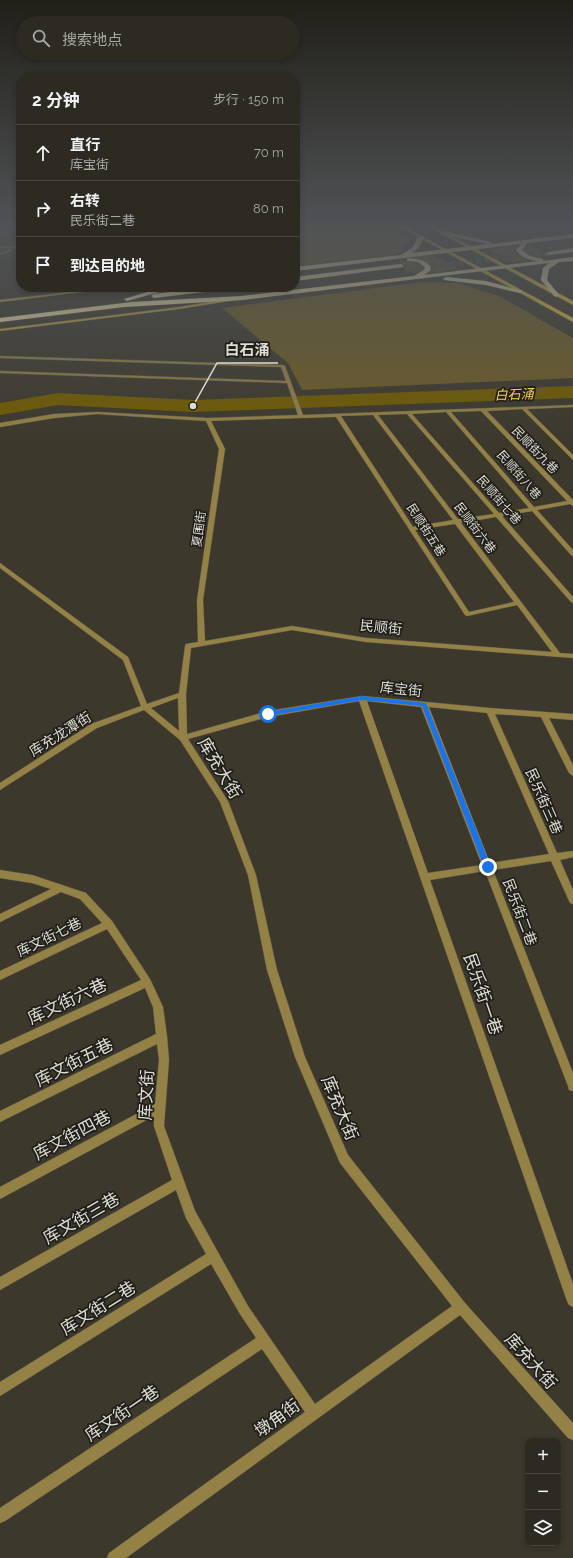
<!DOCTYPE html>
<html lang="zh">
<meta charset="utf-8">
<style>
:root{--surface:#2d2a21;--page:#39362e;--text:#f1f3f6;--muted:#a7a7a5;--line:#48463f}
body{margin:0;font-family:Raleway,"Noto Sans SC",sans-serif;background:var(--page);color:var(--text)}
.controls{position:absolute;right:12px;bottom:12px;display:grid;overflow:hidden;border-radius:8px;box-shadow:0 2px 6px #0003}
.controls button{width:36px;height:36px;display:grid;place-items:center;padding:0;border:0;border-bottom:1px solid var(--line);background:var(--surface);color:var(--text);font:20px sans-serif}
.stop{position:absolute;width:12px;height:12px;margin:-9px;border:3px solid #1a73e8;border-radius:50%;background:#fff}
.stop.end{background:#1a73e8;border-color:#fff;box-shadow:0 1px 4px #0008}
.list{margin:0;padding:0;list-style:none}
h2{display:flex;justify-content:space-between;align-items:center;height:52px;margin:0;padding:0 16px;font-size:17px}
h2 small{font-size:13px;font-weight:400;color:var(--muted)}
.list li{display:grid;grid-template-columns:26px 1fr auto;gap:12px;align-items:center;box-sizing:border-box;height:56px;padding:0 16px;border-top:1px solid var(--line)}
.list b{display:block;font-size:15px;white-space:nowrap}
.list p{margin:0;font-size:13px;white-space:nowrap;color:var(--muted)}
.list em{font-size:13px;font-style:normal;color:var(--muted)}
.icon{flex:none;width:22px;height:22px;fill:none;stroke:currentColor;stroke-width:2;stroke-linecap:round;stroke-linejoin:round}
.map{position:relative;flex:none;width:573px;height:1558px;overflow:hidden}
.search{position:absolute;background:var(--surface);box-shadow:0 2px 6px #0003;left:16px;top:16px;width:284px;height:44px;display:flex;align-items:center;gap:10px;box-sizing:border-box;padding:0 14px;border-radius:22px;color:var(--muted);font-size:15px}
.panel{position:absolute;background:var(--surface);box-shadow:0 2px 6px #0003;left:16px;top:72px;width:284px;height:220px;border-radius:16px}
.map>svg:first-child{display:block}
</style>
<div class="map">
<svg width="573" height="1558" viewBox="0 0 573 1558">
<rect width="100%" height="100%" fill="#3c382c"/>
<path fill="#6e5d25" d="M295 223H382L410 239 401 252 394 255 295 266Z
M531 245 550 256H536L523 251V248Z
M513 246 515 247 514 249C518 257 528 257 536 259L512 262 490 250Z
M434 255 457 268 458 269 431 273 429 272 433 268 424 261 407 258Z
M399 261 418 263 424 266V269L420 272 414 273Z
M422 282 458 283 501 297 573 338V378L302 390 288 363 222 308Z"/>
<g fill="none" stroke-linecap="round" stroke-linejoin="round">
<path fill="#715b00" fill-rule="evenodd" d="M573 386V398L193 412 58 405 0 415V403L58 393 193 400Z"/>
<path stroke="#545145" stroke-width="6" stroke-dasharray="6 3" stroke-linecap="butt" d="M404 270 548 253"/>
<defs>
<path id="street" d="M21 226V228L0 236V234Z
M0 246H21V248H11L12 251 0 255V253L9 250V248H0Z
M0 356 283 365 285 366 303 415 573 405V407L527 409 573 455V460L522 409 487 411 573 500V506L570 504 537 510 573 550V556L571 555 532 511 502 516 573 597V603L571 602 496 517 461 523 560 653 573 654V658L366 642 292 630 191 648 186 694 187 734 268 711 362 696 490 708 573 714V720L549 718 573 765V776L569 773 541 717 495 714 557 853 573 851V857L560 860 573 890V904L570 903 551 861 493 870 573 1073V1091L569 1090 568 1086 485 871 430 880 573 1284V1307L569 1305 567 1301 359 701 268 717 188 739 228 801 256 875 277 970 305 1057 348 1155 465 1303 573 1423V1440L568 1438 460 1315 126 1558H107L109 1553 305 1412 262 1349 5 1521 0 1523V1508L256 1338 240 1314 211 1264 0 1396V1382L206 1254 186 1218 176 1190 0 1290V1277L172 1180 154 1126V1116L0 1199V1187L155 1104 159 1060 157 1044 0 1122V1111L156 1034 153 1007 145 988 0 1055V1045L141 980 107 929 0 980V971L102 923 80 899 61 892 0 922V914L51 889 32 883 0 878V870L32 875 86 893 112 921 150 979 163 1007 167 1036 169 1060 164 1126 195 1211 248 1306 315 1404 452 1306 340 1163 295 1057 267 970 248 875 220 802 180 740 144 710 97 728 0 790V783L91 724 141 706 123 660 0 568V563L128 657 147 704 179 693 185 646 186 644 198 642 197 600 219 449 206 421 97 414 54 418 0 427V423L54 414 97 412 208 418 298 415 287 383 0 373V371L286 381 281 367 0 358ZM481 411 567 501 534 507 451 412ZM446 412 529 508 499 513 412 414ZM407 414 494 514 458 519 378 415ZM373 415 453 520 413 527 341 416ZM336 417 465 615 467 616 517 605 552 652 366 638 292 626 205 641 203 600 225 449 211 421ZM455 524 514 602 469 612 415 530ZM178 698 179 731 151 708ZM367 701 421 707 482 865 428 873ZM429 707 487 713 549 854 490 863Z"/>
<path id="secondary" d="M112 287H124L0 302V300Z
M235 298 236 300 179 309 0 331V329L179 307Z"/>
<path id="primary" d="M393 223H398L573 318V322Z
M422 223H427L573 301V305Z"/>
<path id="highway" d="M442 231 491 242V244L573 234V238L527 243 522 250 530 256 543 259V261L573 257V261L559 262 549 269 547 280 559 295 556 297 554 296 541 280 543 268 549 263 242 300 124 307 0 322V318L132 302 242 296 414 276 424 270 425 267 418 262 407 261V259L409 258C418 259 425 260 431 267L430 271 424 275 539 261C529 260 522 258 516 250L521 244 295 271V267L401 255 413 247 418 237 421 235 424 237 419 247 412 253 488 244 440 234 439 233Z
M573 248V252L548 255 545 253Z
M401 264 404 266 403 267 295 281V277Z
M446 277 486 281 523 291 520 293 486 285 444 280 443 279Z
M213 287H231L228 289 154 298 151 296 154 294Z
M161 288 164 290 163 291 127 301 124 299Z"/>
</defs>
<use href="#street" stroke="#59564a" stroke-width="1"/>
<use href="#secondary" stroke="#59564a" stroke-width="1"/>
<use href="#primary" stroke="#59564a" stroke-width="1"/>
<use href="#highway" stroke="#59564a" stroke-width="1"/>
<use href="#street" fill="#938145" fill-rule="evenodd"/>
<use href="#secondary" fill="#c7a942" fill-rule="evenodd"/>
<use href="#primary" fill="#efc739" fill-rule="evenodd"/>
<use href="#highway" fill="#f9e8b0" fill-rule="evenodd"/>
</g>
<linearGradient id="sky" x2="0" y2="1"><stop stop-color="#211f18"/><stop offset="0.51" stop-color="#505356"/><stop offset="1" stop-color="#505356" stop-opacity="0"/></linearGradient>
<rect width="573" height="441" fill="url(#sky)"/>
<path fill="#1a73e8" d="M362 696 426 703 491 867 490 869 488 870 484 867 422 706 362 700 268 716 265 714 268 712Z"/>
<g text-anchor="middle" stroke-width="3.5" stroke-linejoin="round" paint-order="stroke">
<g font-size="12" fill="#dedcd4" stroke="#211f1a">
<text transform="translate(535 450) rotate(46)" y="4">民顺街九巷</text>
<text transform="translate(519 475) rotate(49)" y="4">民顺街八巷</text>
<text transform="translate(499 500) rotate(49)" y="4">民顺街七巷</text>
<text transform="translate(475 528) rotate(53)" y="4">民顺街六巷</text>
<text transform="translate(199 529) rotate(-82)" y="4">夏围街</text>
<text transform="translate(426 530) rotate(57)" y="4">民顺街五巷</text>
</g>
<g font-size="13" font-style="italic" fill="#fbd44d" stroke="#211f1a">
<text transform="translate(514 394) rotate(-2)" y="5">白石涌</text>
</g>
<g font-size="14" fill="#dedcd4" stroke="#211f1a">
<text transform="translate(381 627) rotate(6)" y="5">民顺街</text>
<text transform="translate(401 689) rotate(6)" y="5">库宝街</text>
<text transform="translate(60 734) rotate(-32)" y="5">库充龙潭街</text>
<text transform="translate(544 801) rotate(66)" y="5">民乐街三巷</text>
<text transform="translate(520 912) rotate(69)" y="5">民乐街二巷</text>
<text transform="translate(49 937) rotate(-26)" y="5">库文街七巷</text>
</g>
<g font-size="17" fill="#dedcd4" stroke="#211f1a">
<text transform="translate(220 768) rotate(59)" y="6">库充大街</text>
<text transform="translate(483 994) rotate(71)" y="6">民乐街一巷</text>
<text transform="translate(67 1001) rotate(-25)" y="6">库文街六巷</text>
<text transform="translate(74 1062) rotate(-27)" y="6">库文街五巷</text>
<text transform="translate(146 1095) rotate(-87)" y="6">库文街</text>
<text transform="translate(340 1108) rotate(67)" y="6">库充大街</text>
<text transform="translate(72 1135) rotate(-28)" y="6">库文街四巷</text>
<text transform="translate(81 1218) rotate(-30)" y="6">库文街三巷</text>
<text transform="translate(98 1308) rotate(-32)" y="6">库文街二巷</text>
<text transform="translate(531 1361) rotate(48)" y="6">库充大街</text>
<text transform="translate(122 1413) rotate(-34)" y="6">库文街一巷</text>
<text transform="translate(277 1418) rotate(-36)" y="6">墩角街</text>
</g>
</g>
<path fill="none" stroke="#dedcd4" stroke-width="1.5" d="M193 406L217 363H278"/>
<circle fill="#dedcd4" stroke="#211f1a" stroke-width="1.5" cx="193" cy="406" r="4"/>
<g font-size="15" text-anchor="middle" font-weight="bold" fill="#dedcd4" stroke="#211f1a" stroke-width="3.5" stroke-linejoin="round" paint-order="stroke">
<text x="247" y="355">白石涌</text>
</g>
</svg>
<div class="controls">
<button>+</button>
<button>−</button>
<button><svg class="icon" aria-label="layers" viewBox="0 0 24 24"><path d="M12 4l9 5-9 5-9-5zM3 14l9 5 9-5"/></svg></button>
</div>
<div class="stop" style="left:268px;top:714px"></div>
<div class="stop end" style="left:488px;top:867px"></div>
<div class="search"><svg class="icon" aria-label="search" viewBox="0 0 24 24"><circle cx="10" cy="10" r="6"/><path d="M15 15l6 6"/></svg>搜索地点</div>
<section class="panel">
<h2>2 分钟<small>步行 · 150 m</small></h2>
<ul class="list">
<li><svg class="icon" aria-label="ahead" viewBox="0 0 24 24"><path d="M12 20V5M6 11l6-6 6 6"/></svg><div><b>直行</b><p>库宝街</p></div><em>70 m</em></li>
<li><svg class="icon" aria-label="right" viewBox="0 0 24 24"><path d="M7 20v-9h11M14 6l5 5-5 5"/></svg><div><b>右转</b><p>民乐街二巷</p></div><em>80 m</em></li>
<li><svg class="icon" aria-label="arrive" viewBox="0 0 24 24"><path d="M6 21V4h12l-3 4 3 4H6"/></svg><div><b>到达目的地</b></div></li>
</ul>
</section>
</div>
